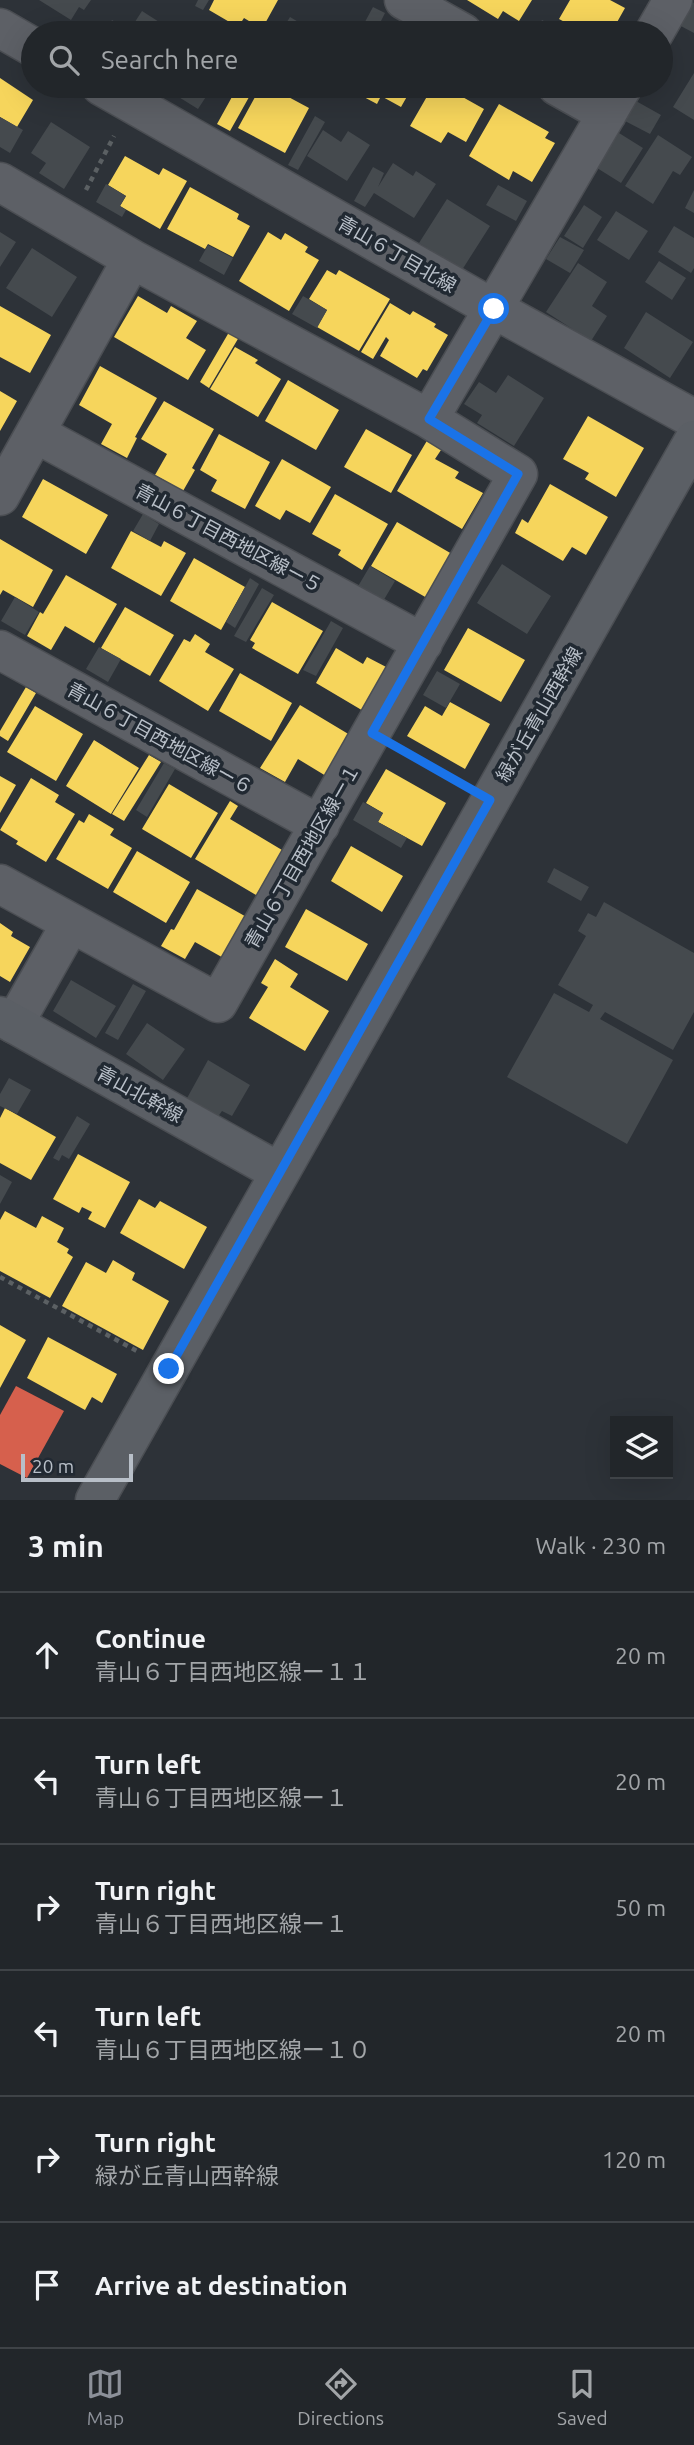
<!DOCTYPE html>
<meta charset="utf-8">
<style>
:root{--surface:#22262a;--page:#2a2e32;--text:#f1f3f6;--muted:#a2a5a8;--line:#3f4347;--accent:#8c9099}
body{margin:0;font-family:Ubuntu,"Noto Sans JP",sans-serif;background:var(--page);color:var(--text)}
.controls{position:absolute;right:21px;bottom:21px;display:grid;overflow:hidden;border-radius:0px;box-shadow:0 7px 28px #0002}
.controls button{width:63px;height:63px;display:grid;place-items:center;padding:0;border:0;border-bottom:2px solid var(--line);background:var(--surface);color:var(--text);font:35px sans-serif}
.scale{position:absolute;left:21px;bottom:18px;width:112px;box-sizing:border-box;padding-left:7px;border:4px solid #b8bfc8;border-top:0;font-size:19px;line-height:24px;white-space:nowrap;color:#b8bfc8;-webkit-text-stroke:5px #212932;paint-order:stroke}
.stop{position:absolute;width:21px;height:21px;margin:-16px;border:5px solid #1a73e8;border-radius:50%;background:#fff}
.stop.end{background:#1a73e8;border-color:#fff;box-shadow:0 2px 7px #0008}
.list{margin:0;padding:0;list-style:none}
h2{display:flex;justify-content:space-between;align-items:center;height:91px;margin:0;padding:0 28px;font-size:30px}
h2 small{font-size:23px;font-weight:400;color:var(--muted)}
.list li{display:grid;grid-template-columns:46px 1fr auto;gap:21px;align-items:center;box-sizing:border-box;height:126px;padding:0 28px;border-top:2px solid var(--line)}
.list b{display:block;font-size:26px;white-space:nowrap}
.list p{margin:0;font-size:23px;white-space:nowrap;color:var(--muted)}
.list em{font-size:23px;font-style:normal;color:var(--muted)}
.icon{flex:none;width:38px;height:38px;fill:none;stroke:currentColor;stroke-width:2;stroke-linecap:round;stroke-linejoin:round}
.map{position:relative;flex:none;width:694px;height:1500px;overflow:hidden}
.search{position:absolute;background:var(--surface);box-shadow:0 7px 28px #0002;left:21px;right:21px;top:21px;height:77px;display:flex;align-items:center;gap:18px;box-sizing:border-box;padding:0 24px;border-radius:38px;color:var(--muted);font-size:26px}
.sheet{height:847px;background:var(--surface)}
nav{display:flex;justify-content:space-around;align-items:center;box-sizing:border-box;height:98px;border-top:2px solid var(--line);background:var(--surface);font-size:19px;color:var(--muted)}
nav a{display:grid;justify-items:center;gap:4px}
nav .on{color:var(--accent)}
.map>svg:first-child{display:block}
</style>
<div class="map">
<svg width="694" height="1500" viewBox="0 0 694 1500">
<rect width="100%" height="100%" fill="#2d3238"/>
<path fill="#f6d55c" d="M214 0H278L262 29 244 18 238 27 209 10Z
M467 0H532L519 21 503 11 498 19Z
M570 0H610L625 8 611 33H568L572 26 559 19Z
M0 78 33 100 17 127 0 117Z
M238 86H246L253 90 230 131 217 124Z
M261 86H268L309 108 285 153 238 128Z
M343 86H413L401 107 381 96 377 104Z
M433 86H443L484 109 466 142 448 132 441 143 410 126Z
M499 104 549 132 545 138 555 143 532 182 513 171 509 180 469 156Z
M125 156 159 175 163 168 187 181 160 229 120 206 126 196 108 185Z
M190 187 239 214 237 219 250 226 233 257 208 244 205 249 167 229Z
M268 232 281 240 285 233 308 247 305 252 319 260 289 311 239 281Z
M327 270 336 275 339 270 390 299 359 351 317 327 327 310 309 299Z
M138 296 167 313 171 306 197 321 186 338 206 350 188 380 114 337Z
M390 303 410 315 413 311 436 324 434 327 448 335 427 371 423 369 417 378 380 356 389 340 386 337 373 359 361 352Z
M0 306 51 335 30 373 0 357Z
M232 327 242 332 209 388 200 382Z
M235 347 258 360 255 363 281 379 258 417 210 389Z
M100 366 157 398 135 437 137 438 127 458 101 444 112 424 79 405Z
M288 380 339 410 316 450 265 421Z
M0 391 17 401 0 431Z
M164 401 214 429 192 468 195 470 183 491 155 475 167 454 141 439Z
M588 416 644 448 616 497 585 479 589 473 563 459Z
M366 429 412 455 391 493 344 467Z
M219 434 270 462 245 509 211 491 217 480 200 470Z
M428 439 443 447 435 459 459 472 455 478 483 493 462 529 397 491Z
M282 459 331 487 310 523 286 510 280 520 255 506Z
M43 479 108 515 86 554 22 517Z
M550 484 608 517 586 555 572 547 563 561 515 533 522 519 528 523Z
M335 494 388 524 362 570 338 555 341 550 312 534Z
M397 522 452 554 427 598 371 566Z
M131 531 161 547 164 541 186 553 161 596 111 568Z
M0 539 53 570 33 607 3 590 0 595Z
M194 558 245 587 221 630 170 601Z
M66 575 117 604 94 643 65 626 51 650 27 636 40 612 43 614Z
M272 602 323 631 298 674 252 648 255 643 250 640Z
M125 607 174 635 150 676 101 648Z
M468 628 525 660 501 702 444 670Z
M195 634 210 644 205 652 234 669 208 711 159 681 184 639 190 642Z
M336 648 363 664 367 657 390 669 365 712 316 683Z
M240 673 292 703 271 741 219 711Z
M26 687 36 693 8 741 0 736V731Z
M450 702 490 724 465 769 407 736 425 706 442 716Z
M300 705 350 735 326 776 298 759 285 782 260 768Z
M35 706 83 734 56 781 7 752Z
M94 740 139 768 111 814 66 786Z
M149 755 161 762 124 821 112 814Z
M386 769 446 803 422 846 378 822 383 813 366 803Z
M0 776 16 785 0 813Z
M31 778 59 795 55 802 75 814 46 862 16 844 18 841 0 830Z
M169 784 218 813 191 858 142 829Z
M230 801 238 806 230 819 287 853 261 898 195 859Z
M89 814 114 829 110 835 132 848 108 889 56 859 79 820 84 823Z
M351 846 403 876 382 912 331 881Z
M137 851 190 882 166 923 113 892Z
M197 889 250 919 227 960 195 942 185 959 161 946 171 929 174 930Z
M306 909 368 944 347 981 285 947Z
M0 923 13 932 11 936 30 947 10 982 0 976Z
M275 959 298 974 290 987 329 1011 305 1051 249 1018 268 987 261 983Z
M5 1108 56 1137 31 1180 0 1163V1118Z
M78 1154 130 1182 105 1228 88 1219 92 1212 82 1207 79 1213 53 1199Z
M139 1199 155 1208 160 1201 207 1227 184 1269 120 1233Z
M5 1211 36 1228 42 1216 64 1228 57 1242 69 1249 67 1253 73 1257 50 1298 0 1271V1220Z
M113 1260 135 1273 132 1280 169 1301 143 1350 62 1306 86 1262 106 1273Z
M0 1325 26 1340 0 1388Z
M48 1337 117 1374 102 1403 92 1397 85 1410 27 1378Z"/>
<path fill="#d6604d" d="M16 1386 64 1411 27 1478 0 1464V1415Z"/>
<path fill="#454a4e" d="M39 0H91L84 10 79 7 71 20Z
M198 0H209L203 10 195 6Z
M690 1 694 3V33L677 24Z
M373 7 385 13 375 33H359Z
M142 11 167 27 163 33H104L112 20 129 31Z
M290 17 317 33H280Z
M542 20 566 33H535Z
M694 73V120L673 107Z
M161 86H213L198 109Z
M419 86H432L425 97 416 91Z
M636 101 661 115 650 134 625 121Z
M315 116 325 122 298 170 288 165Z
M0 117 23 130 10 153 0 147Z
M51 122 90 147 64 189 39 173 46 163 31 153Z
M323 130 341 142 348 131 370 145 347 181 307 156Z
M619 133 643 148 621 183 597 168Z
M658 135 692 157 680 175 673 171 653 204 625 186Z
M393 163 413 176 416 171 436 184 414 218 374 193 365 207 354 201 373 167 384 173 378 187Z
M106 184 126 196 120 206 126 210 122 217 96 202Z
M498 185 527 201 516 221 486 205Z
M694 190V213L685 208Z
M447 199 490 226 462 270 419 243Z
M584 205 602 217 583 248 564 236Z
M616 211 648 231 629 260 597 240Z
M674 226 694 238V268L691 273 658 252Z
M0 232 16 242 0 267Z
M560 237 584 250 570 273 546 259Z
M208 245 233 258 224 275 199 261Z
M32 248 77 277 52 317 6 288Z
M659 261 686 278 672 300 645 282Z
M578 263 607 282 592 306 607 316 591 341 546 312Z
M303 296 327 310 317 328 292 314Z
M646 312 693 342 670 378 624 348Z
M508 375 544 398 514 446 477 423 482 415 464 404 479 382 496 393Z
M143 514 159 524 150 541 133 531Z
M502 564 551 596 527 634 477 603Z
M370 566 395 581 382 603 357 588Z
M250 578 259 584 235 628 226 622Z
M262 588 274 595 246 642 234 636Z
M15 597 39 612 25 635 1 621Z
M331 621 343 628 316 676 303 670Z
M99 647 121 659 108 682 86 669Z
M437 671 460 684 446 708 423 695Z
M164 763 175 769 147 817 136 810Z
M363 802 383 813 378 822 407 838 401 848 353 820Z
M554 868 589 887 581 901 547 882Z
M604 902 694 953V1012L673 1050 605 1012 600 1019 673 1060 627 1144 507 1077 554 993 589 1012 593 1005 558 985 586 936 578 931 588 913 596 917Z
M71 980 116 1006 96 1038 53 1011Z
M133 984 146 991 118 1040 105 1033Z
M147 1023 185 1049 163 1080 126 1054Z
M208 1060 250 1085 232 1116 222 1111 217 1118 186 1100Z
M9 1078 31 1090 17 1114 0 1106V1094Z
M77 1116 90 1124 69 1159 62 1155 59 1161 53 1158Z
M0 1175 12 1182 0 1204Z"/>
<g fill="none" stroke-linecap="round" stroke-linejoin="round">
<defs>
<path id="street" d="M404 0 463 33
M0 28 33 47
M654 33 673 0
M101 86 494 309 694 419
M557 86 607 114
M0 182 132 259 429 419 518 474 218 1003 0 884
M429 419 623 86
M35 433 423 643
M0 496 132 259
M0 650 320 825
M14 1024 71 923"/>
<path id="secondary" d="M0 1016 279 1172
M95 1500 694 440"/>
</defs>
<use href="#street" stroke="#4b4e53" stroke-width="41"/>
<use href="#secondary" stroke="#4b4e53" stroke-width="41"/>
<path stroke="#5b6063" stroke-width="4.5" stroke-dasharray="5 5" stroke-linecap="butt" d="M86 190 114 136
M403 751 459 783
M0 1277 137 1351"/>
<use href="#street" stroke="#5d6066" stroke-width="38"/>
<use href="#secondary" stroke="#5b5f65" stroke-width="38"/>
</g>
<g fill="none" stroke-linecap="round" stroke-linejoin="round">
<path stroke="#1a73e8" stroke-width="9" d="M169 1369 490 800 372 733 518 474 429 419 494 309"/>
</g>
<g text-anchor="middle" stroke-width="7" stroke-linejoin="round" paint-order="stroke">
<g font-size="19" fill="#b8bfc8" stroke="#212932">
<text transform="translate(397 254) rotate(30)" y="7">青山６丁目北線</text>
<text transform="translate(229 538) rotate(28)" y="7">青山６丁目西地区線ー５</text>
<text transform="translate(539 714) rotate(-60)" y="7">緑が丘青山西幹線</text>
<text transform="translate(160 738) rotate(29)" y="7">青山６丁目西地区線ー６</text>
<text transform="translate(302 856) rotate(-60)" y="7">青山６丁目西地区線ー１</text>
<text transform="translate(140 1094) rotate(29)" y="7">青山北幹線</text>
</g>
</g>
</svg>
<div class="controls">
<button><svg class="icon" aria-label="layers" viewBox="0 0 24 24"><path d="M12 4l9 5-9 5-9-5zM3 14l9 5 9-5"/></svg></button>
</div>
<div class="scale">20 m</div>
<div class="stop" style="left:494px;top:309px"></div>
<div class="stop end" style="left:169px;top:1369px"></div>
<div class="search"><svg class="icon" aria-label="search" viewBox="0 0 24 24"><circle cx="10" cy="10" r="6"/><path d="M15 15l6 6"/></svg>Search here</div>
</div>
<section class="sheet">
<h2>3 min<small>Walk · 230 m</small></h2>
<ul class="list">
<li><svg class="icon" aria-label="ahead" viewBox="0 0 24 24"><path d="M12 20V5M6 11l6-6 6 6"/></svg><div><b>Continue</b><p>青山６丁目西地区線ー１１</p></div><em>20 m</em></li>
<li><svg class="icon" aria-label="left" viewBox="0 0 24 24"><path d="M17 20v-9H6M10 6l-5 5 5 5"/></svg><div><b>Turn left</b><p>青山６丁目西地区線ー１</p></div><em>20 m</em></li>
<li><svg class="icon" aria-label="right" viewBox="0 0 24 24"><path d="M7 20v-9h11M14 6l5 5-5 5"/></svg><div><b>Turn right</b><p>青山６丁目西地区線ー１</p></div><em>50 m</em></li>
<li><svg class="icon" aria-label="left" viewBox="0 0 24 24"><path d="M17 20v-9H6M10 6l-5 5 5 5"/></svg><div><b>Turn left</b><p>青山６丁目西地区線ー１０</p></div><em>20 m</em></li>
<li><svg class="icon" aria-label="right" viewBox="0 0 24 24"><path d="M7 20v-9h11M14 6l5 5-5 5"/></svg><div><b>Turn right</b><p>緑が丘青山西幹線</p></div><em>120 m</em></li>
<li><svg class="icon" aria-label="arrive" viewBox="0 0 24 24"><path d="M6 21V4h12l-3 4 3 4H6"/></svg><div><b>Arrive at destination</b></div></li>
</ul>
</section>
<nav>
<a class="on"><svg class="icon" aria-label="map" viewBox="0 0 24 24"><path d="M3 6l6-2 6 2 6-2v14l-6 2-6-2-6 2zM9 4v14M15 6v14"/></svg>Map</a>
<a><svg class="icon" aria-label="directions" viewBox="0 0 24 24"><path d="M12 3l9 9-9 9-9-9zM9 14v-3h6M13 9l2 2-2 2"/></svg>Directions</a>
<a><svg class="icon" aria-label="saved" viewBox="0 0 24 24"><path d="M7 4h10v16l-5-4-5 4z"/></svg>Saved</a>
</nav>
